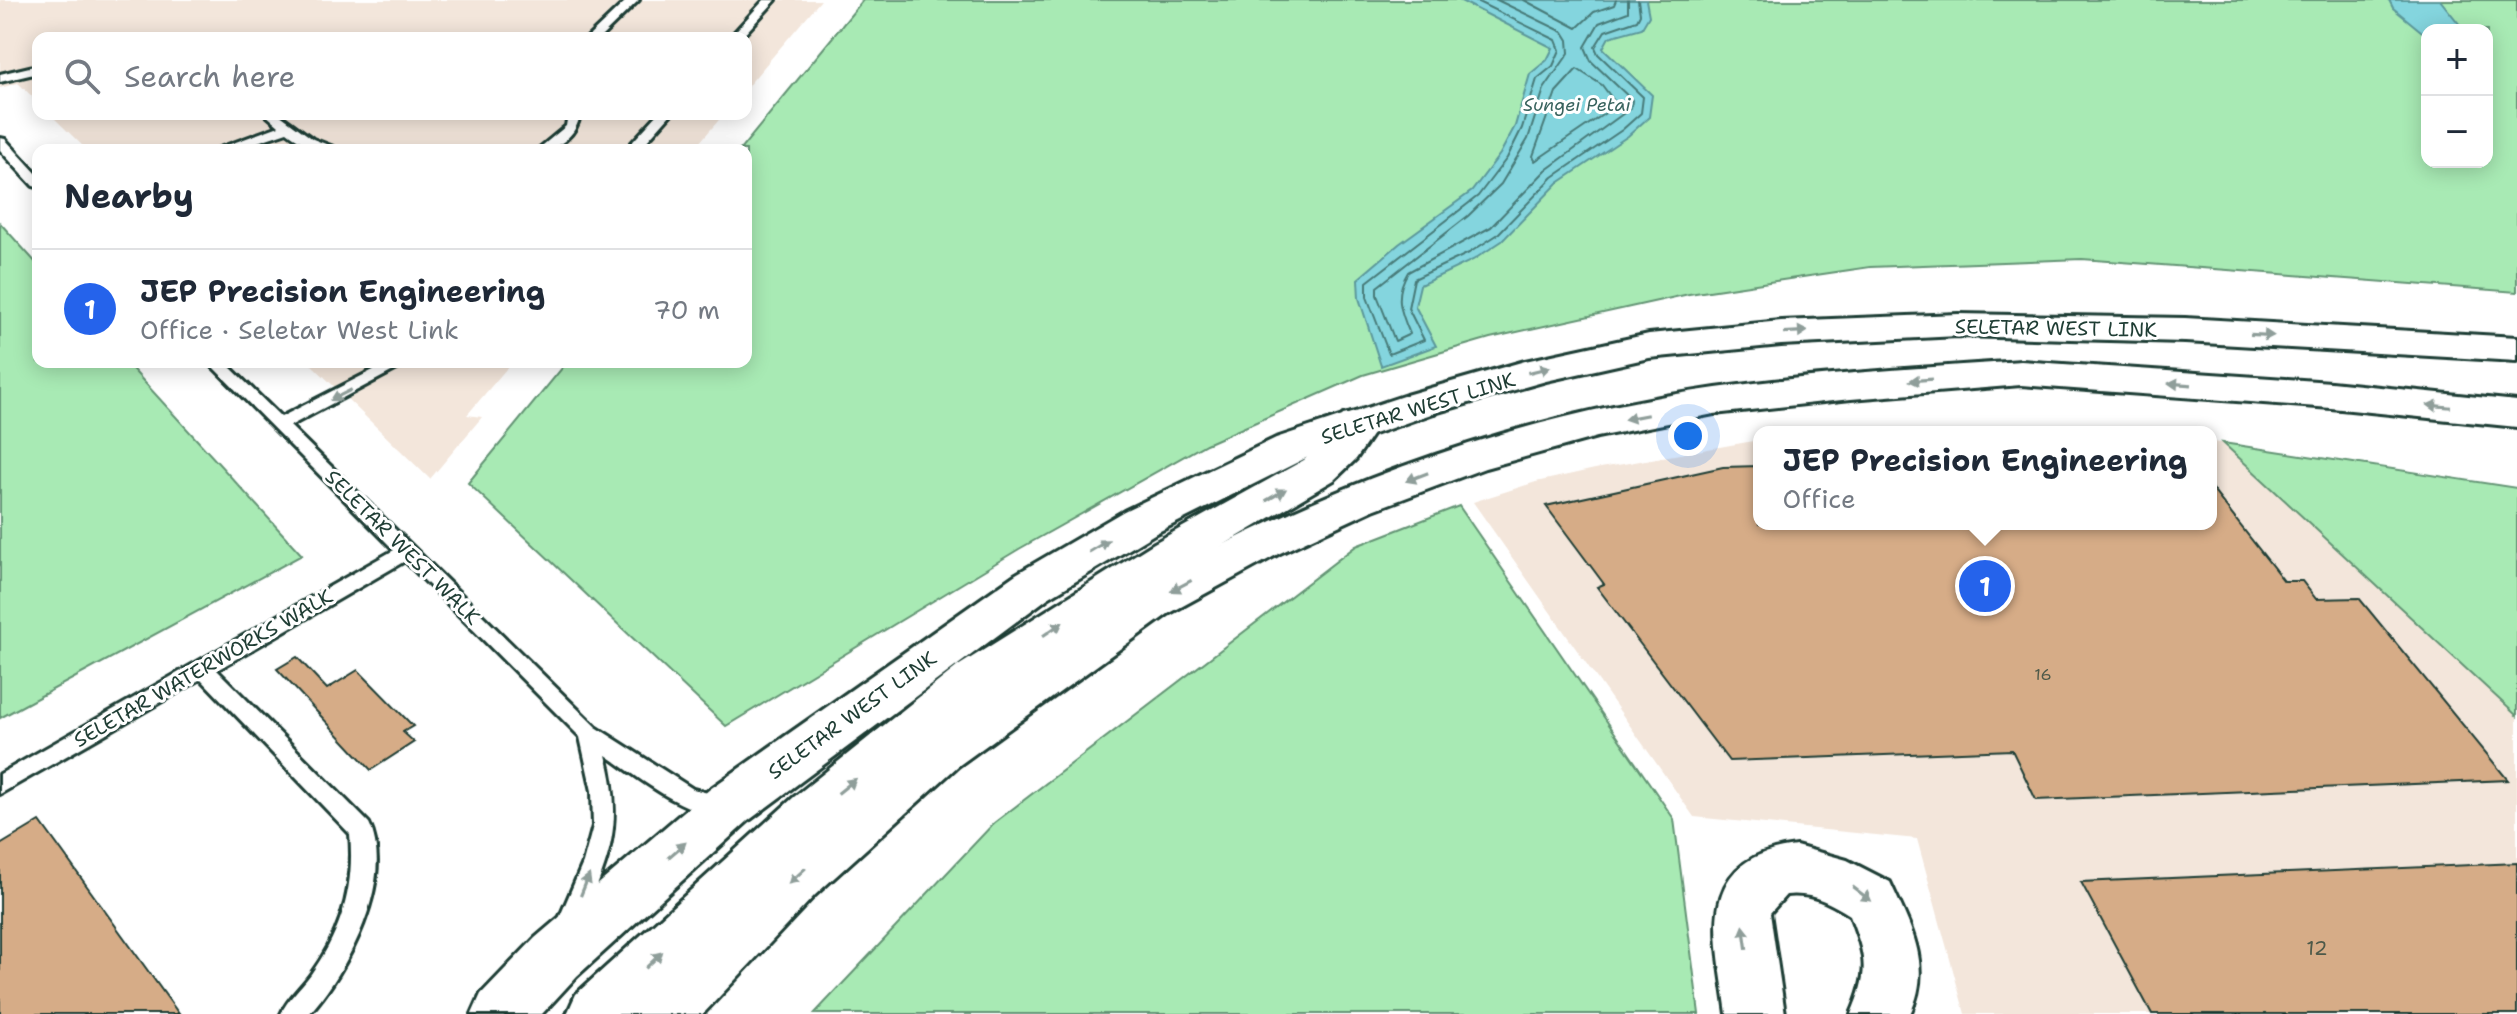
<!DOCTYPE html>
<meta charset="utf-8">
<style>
:root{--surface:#fff;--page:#f2f2f3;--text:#1f2937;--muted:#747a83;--line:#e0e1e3;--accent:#2563eb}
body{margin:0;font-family:"Shantell Sans",sans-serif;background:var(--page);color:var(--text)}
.controls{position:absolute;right:24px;top:24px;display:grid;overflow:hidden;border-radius:16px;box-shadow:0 4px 20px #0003}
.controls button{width:72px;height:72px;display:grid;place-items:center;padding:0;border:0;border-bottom:2px solid var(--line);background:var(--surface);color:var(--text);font:40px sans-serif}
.you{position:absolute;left:1688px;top:436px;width:28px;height:28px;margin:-20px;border:6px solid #fff;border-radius:50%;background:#1a73e8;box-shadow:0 0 0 12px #1a73e833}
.badge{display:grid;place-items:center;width:52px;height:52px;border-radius:50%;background:var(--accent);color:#fff;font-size:26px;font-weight:700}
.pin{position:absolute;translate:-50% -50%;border:4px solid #fff;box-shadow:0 2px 8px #0006}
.popup{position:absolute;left:1753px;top:426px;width:464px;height:104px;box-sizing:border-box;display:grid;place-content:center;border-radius:16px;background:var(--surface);filter:drop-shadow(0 2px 6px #0005);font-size:26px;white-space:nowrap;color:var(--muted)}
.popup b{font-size:30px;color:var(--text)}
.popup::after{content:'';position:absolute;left:50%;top:100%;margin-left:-16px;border:16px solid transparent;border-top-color:var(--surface)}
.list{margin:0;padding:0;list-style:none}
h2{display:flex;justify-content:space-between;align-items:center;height:104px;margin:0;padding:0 32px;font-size:34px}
h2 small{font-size:26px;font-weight:400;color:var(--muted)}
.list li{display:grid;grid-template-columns:52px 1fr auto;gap:24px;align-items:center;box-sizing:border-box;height:120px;padding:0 32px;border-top:2px solid var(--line)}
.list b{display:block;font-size:30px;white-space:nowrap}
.list p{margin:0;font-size:26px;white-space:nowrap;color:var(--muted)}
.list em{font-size:26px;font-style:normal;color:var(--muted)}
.icon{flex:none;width:44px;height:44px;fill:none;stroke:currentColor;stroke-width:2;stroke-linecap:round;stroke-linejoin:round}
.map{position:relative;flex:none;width:2517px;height:1014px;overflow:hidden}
.search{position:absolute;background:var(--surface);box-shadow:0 4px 20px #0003;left:32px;top:32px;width:720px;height:88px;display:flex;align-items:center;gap:20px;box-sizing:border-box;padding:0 28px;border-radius:16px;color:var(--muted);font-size:30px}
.panel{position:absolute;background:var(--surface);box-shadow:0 4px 20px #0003;left:32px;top:144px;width:720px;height:224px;border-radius:16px}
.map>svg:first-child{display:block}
</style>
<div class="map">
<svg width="2517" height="1014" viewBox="0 0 2517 1014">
<rect width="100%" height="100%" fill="#fff"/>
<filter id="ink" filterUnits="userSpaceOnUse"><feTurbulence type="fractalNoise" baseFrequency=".0125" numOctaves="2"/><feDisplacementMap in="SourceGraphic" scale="16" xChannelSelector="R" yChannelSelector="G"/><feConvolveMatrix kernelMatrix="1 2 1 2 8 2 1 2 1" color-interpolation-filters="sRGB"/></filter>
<g filter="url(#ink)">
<path fill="#f3e6db" d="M0 0H821L746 88V38H38V102L18 83 0 88Z
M50 114H724L693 150H87Z
M309 362H512L467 415 482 417 430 479Z
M1759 440V524H2211V442L2223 443 2517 716V1014H1965L1917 839 1694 817 1473 502 1536 482 1595 469Z"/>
<path fill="#a8eab4" stroke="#649474" stroke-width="2" fill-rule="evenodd" d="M863 0H2517V292L2082 259 1870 267 1689 294 1490 338 1363 375 1206 444 1019 549 726 726 468 483 567 362H746V150H740ZM2427 30H2487V162H2427Z
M0 223 38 265V362H126L302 555 0 718Z
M2223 443 2517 488V716Z
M1459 506 1674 819 1699 1014H814L994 823 1356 546Z"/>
<path fill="#84d5de" stroke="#5c989a" stroke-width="2" d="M1459 0H1646L1649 16 1642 28 1609 37 1603 48 1652 95 1649 117 1628 136 1558 183 1502 241 1473 260 1420 285 1415 306 1436 346 1381 366 1359 298 1358 279 1399 244 1472 191 1500 154 1515 126 1530 74 1547 60 1553 48Z
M2389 0H2440L2464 30H2427V36L2393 8Z"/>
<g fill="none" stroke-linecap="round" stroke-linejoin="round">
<path stroke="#477a78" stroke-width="2" d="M1474 0 1556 40 1560 50 1553 66 1537 79 1522 128 1507 158 1478 196 1367 282V297L1389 354 1424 340 1408 308 1414 279 1469 253 1497 235 1553 177 1622 130 1641 113 1643 97 1598 54 1595 47 1605 31 1637 20 1640 14 1638 0
M1497 0 1563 32 1568 40 1569 53 1544 89 1528 139 1501 184 1468 216 1377 287V295L1395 341 1410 334C1400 311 1394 295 1408 272L1491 227 1546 170 1631 108 1632 100 1591 61 1585 47 1599 23 1628 12V0
M1524 0 1577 28 1594 12 1614 5 1616 0
M1577 69 1602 85 1617 105 1535 161 1533 156 1556 92Z"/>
</g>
<path fill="#d6ac87" stroke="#1f3d34" stroke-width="2" d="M1759 466V524H2211V488L2284 581H2302L2316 599 2359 598 2508 780 2036 800 2012 750 1729 761 1597 587 1604 584 1546 506 1723 467Z
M297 657 327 689 358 670 413 726 403 732 414 742 371 770 277 669Z
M40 821 179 1014H0V845Z
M2517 863V1014H2152L2081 882Z"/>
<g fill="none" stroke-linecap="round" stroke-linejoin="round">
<defs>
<path id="service" d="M627 0H639L600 38H587Z
M764 0H776L741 38H729Z
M38 65V73L0 82V74Z
M265 114H279L313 139 341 150C318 150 305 146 287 132L234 150H214L279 126Z
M568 114H580C577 135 559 150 537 150L566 126Z
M658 114H671L639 150H625Z
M0 138 5 139 38 175V187L33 186 0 150Z
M208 362H225L281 417 389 362H410L290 426 596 727 693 789 726 798 729 805 726 812C693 823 633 773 606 755 625 827 608 863 578 929L570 932 562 929 558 921 583 863 593 826 592 791 580 737 405 561 217 670 369 823C396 880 347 972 309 1014H281C287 999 301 988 311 974 342 931 355 886 350 834L201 679 0 794V774L394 550Z"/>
<path id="tertiary" d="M1796 846 1847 860 1890 882C1911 928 1933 965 1910 1014H1851C1870 970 1866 958 1850 915 1829 902 1811 892 1786 895L1770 913 1785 1014H1727C1718 941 1691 858 1796 846Z"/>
<path id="secondary" d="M1958 314 2185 318 2517 337V361L2185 342 1958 336 1781 345 1649 358 1546 381 1434 413 1306 458 1156 533 1048 598 748 821 577 976 542 1014H472L481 994 535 938 710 789 1016 574 1124 511 1276 438 1406 395 1525 361 1649 334 1781 321Z
M2021 361 2331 382 2517 401V427L2331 408 2021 385 1851 399 1714 414 1597 437 1485 468 1373 510 1280 553 1168 614 958 766 815 895 703 1014H633L642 994C686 949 729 902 775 860 1038 616 1358 438 1716 388 1817 374 1919 368 2021 361Z"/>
<path id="motorway" d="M1358 412 1373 415 1379 425 1356 459 1334 480 1186 567 994 694 832 829 639 1014H567L576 994 794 797 958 666 1154 543 1304 460 1326 439 1343 415Z"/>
</defs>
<use href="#service" stroke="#1f3d34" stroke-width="6"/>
<use href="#tertiary" stroke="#1f3d34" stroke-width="6"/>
<use href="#secondary" stroke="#1f3d34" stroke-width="6"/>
<use href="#motorway" stroke="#1f3d34" stroke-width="6"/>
<use href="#service" fill="#fff" fill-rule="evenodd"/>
<use href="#tertiary" fill="#fff" fill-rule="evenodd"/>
<use href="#secondary" fill="#fff" fill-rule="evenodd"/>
<use href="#motorway" fill="#fff" fill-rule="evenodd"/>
</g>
<defs><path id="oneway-solid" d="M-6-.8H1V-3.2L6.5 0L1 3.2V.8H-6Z" transform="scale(2)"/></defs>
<g fill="#8f9e9a">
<use href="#oneway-solid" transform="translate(1796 332) rotate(-3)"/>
<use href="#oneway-solid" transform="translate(2262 335) rotate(3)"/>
<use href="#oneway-solid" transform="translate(1539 370) rotate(-14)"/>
<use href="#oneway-solid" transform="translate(1921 380) rotate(176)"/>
<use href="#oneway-solid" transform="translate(2180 384) rotate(-176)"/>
<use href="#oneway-solid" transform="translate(341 395) rotate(153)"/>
<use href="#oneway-solid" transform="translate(2439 406) rotate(-174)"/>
<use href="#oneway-solid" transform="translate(1636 417) rotate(169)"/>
<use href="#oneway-solid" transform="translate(1417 477) rotate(159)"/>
<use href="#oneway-solid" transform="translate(1276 495) rotate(-30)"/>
<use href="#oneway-solid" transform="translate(1099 546) rotate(-31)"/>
<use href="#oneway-solid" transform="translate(1181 586) rotate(152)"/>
<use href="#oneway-solid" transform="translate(1053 629) rotate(-34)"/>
<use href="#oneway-solid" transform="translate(847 786) rotate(-39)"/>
<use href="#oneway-solid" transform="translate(677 850) rotate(-41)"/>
<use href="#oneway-solid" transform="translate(797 876) rotate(137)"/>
<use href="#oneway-solid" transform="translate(585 885) rotate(-68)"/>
<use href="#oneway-solid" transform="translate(1862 894) rotate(37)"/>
<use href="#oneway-solid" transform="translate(1745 937) rotate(-98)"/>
<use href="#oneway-solid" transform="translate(654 960) rotate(-44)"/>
</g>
</g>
<g text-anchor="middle" stroke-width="6" stroke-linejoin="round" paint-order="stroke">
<g font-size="16" fill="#4d5949">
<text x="2043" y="680">16</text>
</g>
<g font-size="18" font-style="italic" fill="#38635e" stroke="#fff">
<text x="1577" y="111">Sungei Petai</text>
</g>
<g font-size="20" fill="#1f3d34" stroke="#fff">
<text transform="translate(2056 328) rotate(1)" y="7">SELETAR WEST LINK</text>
<text transform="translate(1418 408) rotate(-17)" y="7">SELETAR WEST LINK</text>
<text transform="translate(403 547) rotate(45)" y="7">SELETAR WEST WALK</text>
<text transform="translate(203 668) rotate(-30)" y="7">SELETAR WATERWORKS WALK</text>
<text transform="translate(852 715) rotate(-36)" y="7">SELETAR WEST LINK</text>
</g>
<g font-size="20" fill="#4d5949">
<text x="2317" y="955">12</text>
</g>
</g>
</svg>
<div class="controls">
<button>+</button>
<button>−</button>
</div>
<div class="you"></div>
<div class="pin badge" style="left:1985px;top:586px">1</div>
<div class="popup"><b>JEP Precision Engineering</b>Office</div>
<div class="search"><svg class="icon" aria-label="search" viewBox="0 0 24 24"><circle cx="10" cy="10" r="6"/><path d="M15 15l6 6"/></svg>Search here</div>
<section class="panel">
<h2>Nearby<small></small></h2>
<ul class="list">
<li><span class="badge">1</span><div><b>JEP Precision Engineering</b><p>Office · Seletar West Link</p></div><em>70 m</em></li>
</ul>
</section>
</div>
